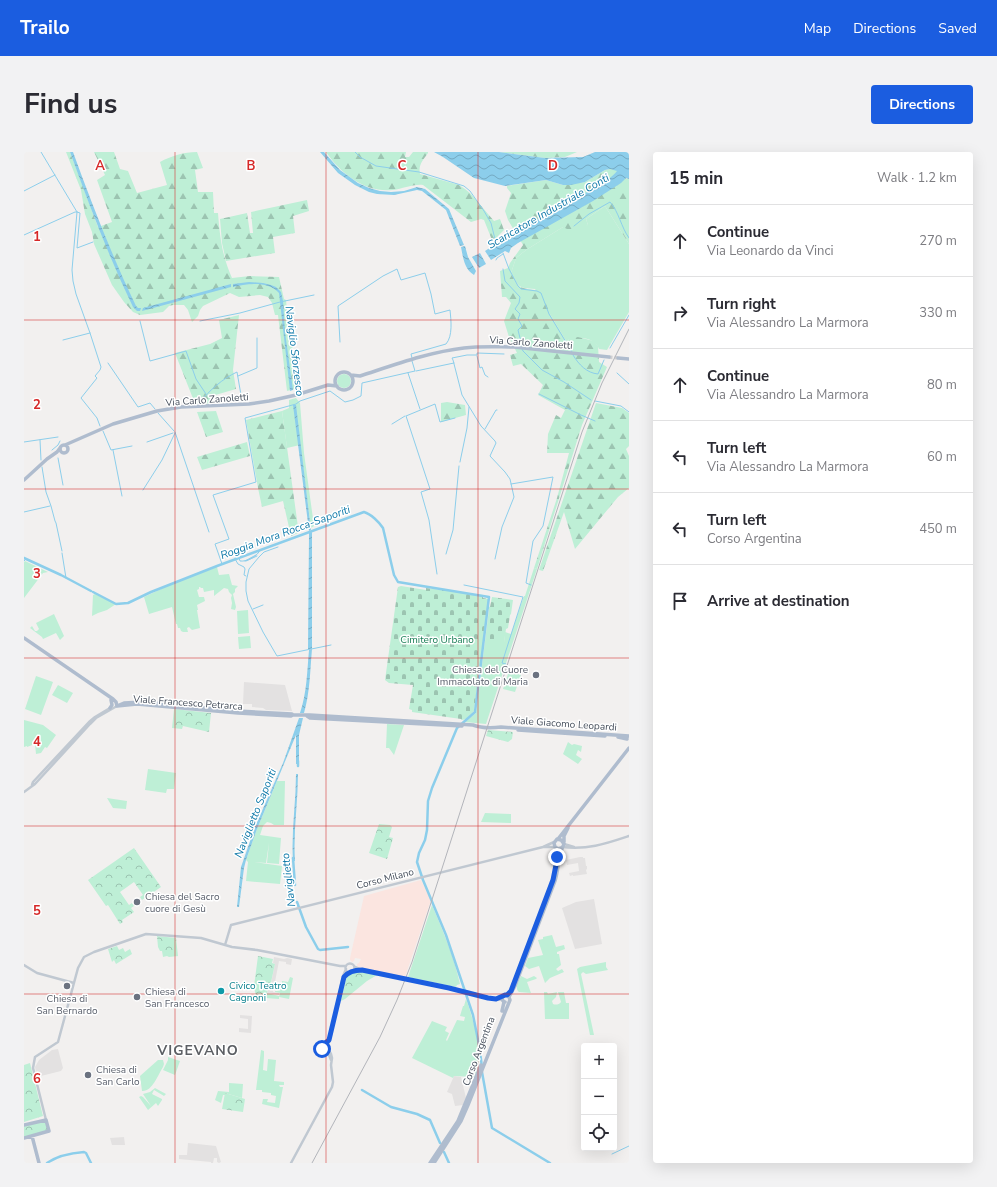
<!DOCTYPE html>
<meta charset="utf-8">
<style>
:root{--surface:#fff;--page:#f2f2f3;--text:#2b2b33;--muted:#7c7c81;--line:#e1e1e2;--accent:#1b5de0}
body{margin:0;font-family:"Nunito Sans",sans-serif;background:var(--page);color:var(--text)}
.controls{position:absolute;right:12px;bottom:12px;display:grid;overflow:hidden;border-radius:4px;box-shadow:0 4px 16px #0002}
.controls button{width:36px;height:36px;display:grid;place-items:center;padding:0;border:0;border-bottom:1px solid var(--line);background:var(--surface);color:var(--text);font:20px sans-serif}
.stop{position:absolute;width:12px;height:12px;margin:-9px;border:3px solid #1b5de0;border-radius:50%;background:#fff}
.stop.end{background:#1b5de0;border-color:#fff;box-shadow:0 1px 4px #0008}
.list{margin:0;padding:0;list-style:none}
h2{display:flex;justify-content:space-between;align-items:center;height:52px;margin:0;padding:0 16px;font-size:17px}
h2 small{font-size:13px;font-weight:400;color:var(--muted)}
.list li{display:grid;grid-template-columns:26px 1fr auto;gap:12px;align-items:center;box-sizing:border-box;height:72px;padding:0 16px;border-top:1px solid var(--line)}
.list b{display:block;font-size:15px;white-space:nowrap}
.list p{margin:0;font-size:13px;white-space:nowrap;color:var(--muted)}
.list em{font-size:13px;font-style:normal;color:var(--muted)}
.icon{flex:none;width:22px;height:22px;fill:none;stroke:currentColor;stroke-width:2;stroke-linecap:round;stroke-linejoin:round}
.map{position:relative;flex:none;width:605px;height:1011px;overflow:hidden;border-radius:4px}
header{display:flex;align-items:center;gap:24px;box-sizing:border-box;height:56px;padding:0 20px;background:var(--accent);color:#fff}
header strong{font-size:19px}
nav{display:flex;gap:22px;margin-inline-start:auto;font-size:14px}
.intro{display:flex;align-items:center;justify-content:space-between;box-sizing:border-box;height:96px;padding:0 24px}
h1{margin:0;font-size:28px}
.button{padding:10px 18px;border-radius:4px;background:var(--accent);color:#fff;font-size:14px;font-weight:700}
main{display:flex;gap:24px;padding:0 24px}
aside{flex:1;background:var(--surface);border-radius:4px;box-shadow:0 4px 16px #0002}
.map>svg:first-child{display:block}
</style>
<header>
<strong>Trailo</strong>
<nav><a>Map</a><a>Directions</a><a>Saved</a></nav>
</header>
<div class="intro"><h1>Find us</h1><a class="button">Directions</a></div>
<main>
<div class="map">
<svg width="605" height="1011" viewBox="0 0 605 1011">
<defs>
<pattern id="forest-firs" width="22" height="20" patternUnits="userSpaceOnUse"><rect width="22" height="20" fill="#beefd6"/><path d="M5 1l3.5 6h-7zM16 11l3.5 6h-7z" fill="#9cc4b1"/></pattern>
<pattern id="cemetery-stones" width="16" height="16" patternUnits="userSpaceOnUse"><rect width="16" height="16" fill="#beefd6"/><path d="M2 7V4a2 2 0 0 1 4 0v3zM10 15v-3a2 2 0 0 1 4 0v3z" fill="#9cc4b1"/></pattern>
<pattern id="park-crowns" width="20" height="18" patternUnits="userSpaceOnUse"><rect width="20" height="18" fill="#beefd6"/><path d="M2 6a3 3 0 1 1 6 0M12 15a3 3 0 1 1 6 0" fill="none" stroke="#9cc4b1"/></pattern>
<pattern id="water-waves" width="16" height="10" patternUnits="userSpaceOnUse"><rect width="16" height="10" fill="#8cceeb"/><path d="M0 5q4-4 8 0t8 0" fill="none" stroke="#74aac2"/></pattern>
</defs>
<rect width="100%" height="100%" fill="#f2f0ef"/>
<path fill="#e3e1e1" d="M220 530 261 533 268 559 242 558 239 556 228 555V552H219Z
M556 705H559V706H561L562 714H563V717L562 718 563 722 549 724V723L546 724 545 721 555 719 554 711 543 713 542 708Z
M570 747 578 792 551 797 538 756 552 750Z
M250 805 260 807 263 806 268 807 267 813 262 812V810L255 809 249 840 255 841V843L243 841 244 836H246L251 812 249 811Z
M216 863 228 864 227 881 215 880V876L224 877V867L216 866Z
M34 897 39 916 37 919 13 925 11 915 15 908 28 898Z
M430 924 437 925 442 946 439 953 431 954 428 942 423 940Z
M100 985 101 993H88L86 986Z
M164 991 192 994 197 1010 195 1011 193 1010V1006H190L189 1011H187V1010L155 1007V1003H163Z"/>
<path fill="#fbe5e0" d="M397 728 407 748 381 825 334 815 333 814V812L335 811 337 807 331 806 330 809 328 810 326 808V806L340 744Z"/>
<path fill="#beefd6" d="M581 54 605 92V160L583 198 575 197C571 185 552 183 542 189L511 137C494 136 495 135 487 121L492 106 502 98 539 75 564 73 562 67Z
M313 229a7 7 0 1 1 14 0a7 7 0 1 1-14 0Z
M272 246 276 251 280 301 290 374 287 376 276 293 263 296 258 259 265 256V248Z
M1 409 24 420 19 421 0 446V410Z
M193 415 195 423 205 422 208 433 214 434 211 437V440L209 442 212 455 211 458 207 457 208 451 207 446 208 443 205 440 204 437 200 436 190 444V438L180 440 179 436H177L176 435H175V437L173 438 175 445H180L181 449 173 453 174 458H173L176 476 168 478 165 475 163 476 164 480H159L157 479 156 476H154L153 472H152L148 455 125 462 120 445 150 431Z
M510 416 513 417 462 572 441 570 452 561 465 457H466L480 490 481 480 487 482 500 444H501Z
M71 442 92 452 83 458 74 461 68 464 69 443Z
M224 458 225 481 214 482 213 459Z
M30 462 40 484 36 488 32 481 19 487 18 485 6 476 8 474 11 479H13L15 477 12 471Z
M226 484 227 496 215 497 214 485Z
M485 519 497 523 491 540 479 537Z
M12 524 29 530 17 563 1 557Z
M34 533 49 541 43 551 28 543Z
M0 568 19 573 32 583 23 596 21 595 17 601 12 602 11 592 3 595V594L0 595Z
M363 572 380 573 370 603 365 596H362Z
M544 590 548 593 550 592 558 594 557 600 554 598 552 603 558 607 554 612 539 602Z
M124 617 152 621 150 637H143L142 641 121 638Z
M253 629H261L260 673H250L247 671 243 670 239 674 236 683 257 686 255 712 243 711 245 691 242 711 230 710 258 714 256 732 222 729 224 710 222 708 233 677Z
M83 646 103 649 102 657 89 656Z
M461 661 487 662V671L457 670Z
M408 753C419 779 430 805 436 832L433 833 432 835 384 825Z
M528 783 532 795 540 793 541 797 533 800V802H535L537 813 532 817 534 819 538 817 540 820 526 826 521 831 515 814 505 817 501 814 504 806 519 803 514 788 519 787V785Z
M582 810V815L584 818 562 822 559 820 557 822 570 883H566L553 817 556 815Z
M497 824 503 827 510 824 513 826 512 827 503 830 507 841 495 840C490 836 495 829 497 824Z
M266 825 269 826 265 847 255 845 256 841 251 840V839H253L254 834 257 835 258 829 264 830Z
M520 840H523L524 842 533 840 532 845 528 849 529 852C531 853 535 853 537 850L534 840H540L542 851H545V867H521Z
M442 847C447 860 458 897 455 910 454 915 452 920 450 925L430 924 429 926 388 906 408 869 423 875 421 879 425 881 422 888 423 889 433 868 440 869 441 865 436 864 439 854H440Z
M237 898 240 899V904L239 918 243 919 244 907 252 908 250 929 260 930V933H255L256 935H259L255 956 238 952 239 947H244L243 950 251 951 252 944 247 943V941L238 940V938H232Z
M144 905 156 909 151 923 139 918 144 908Z
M134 908H139L140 912 139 915C134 923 128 940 118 939L116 924Z
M205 931 219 932 218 946 201 941V943H199L197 951 191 948 194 939 205 940Z
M131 936 142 942 140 944 130 938 128 942 138 947V948L134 954 132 951 124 958 115 945 117 944 119 945 127 954 119 942 126 940Z"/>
<path fill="url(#forest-firs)" d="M42 0H46L74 75 88 70 73 28 81 23 70 0H90L96 17 104 19 113 41 143 33 136 10C147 4 160 0 173 0L179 16 171 18 174 40H189L190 61H194C196 86 198 103 208 126L226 124 255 125 260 147 262 148 264 169 268 187 271 237 263 239 254 163H251L248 151 244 145 236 143 215 145 206 141 179 154 176 158 174 164 168 170 164 158 160 153H149L145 154 139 160 116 163 109 160 100 150 88 133 70 92 68 80 61 62 57 38Z
M302 0H382L381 5H385L389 0H404V1C399 8 394 13 396 22L435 33 441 37 447 42 470 69 476 67 480 78 472 86 468 88 460 68 457 67 447 70 399 33C388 32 379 37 369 38 341 41 317 22 302 0Z
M475 0H553L541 5 521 6Z
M586 17 593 18 599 26 605 27V92L581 54 562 67 564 73 549 80 539 75 502 98 492 106 487 121C489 125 491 129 494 133 498 138 510 137 517 139L526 162 542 189 547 186 554 185 570 189 574 194 575 210 583 215 558 273 513 417 510 416 533 346 545 301H523L524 282 532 263 537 266 541 258 514 243 519 233 497 212 489 214 486 203 493 201 485 185 480 169 487 151 482 145H478L476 119 484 116 486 111 499 93 484 68 481 59 487 41 483 36V34L522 28 539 33 561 30 581 18Z
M283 48 285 59 269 64 271 81 249 85 251 101 202 109 198 91 196 67 223 61 226 81H229L227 60Z
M215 163 209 218 212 237 188 244 190 251 174 252 170 248 168 244 151 201 186 192 198 186 195 168Z
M423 250 441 253 442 263 417 270V251Z
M572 251 598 256 605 261V294L602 297 605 304V336L594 345 551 397 540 360 519 419 515 418Z
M192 259 199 280 182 285 173 260Z
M258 259 274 375V381L267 384 259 349 238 355 234 336 222 268Z
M223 290 226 304 178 318 173 305Z"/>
<path fill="url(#cemetery-stones)" d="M377 434 402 438V436L459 443V446L465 447 464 454 466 455 468 445 489 448 487 462 486 463 484 476 482 477 480 490 467 489 463 485 466 457H463L450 559C446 563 443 568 437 568V567L388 560V558L385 557 389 533 365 531 361 528 374 435Z"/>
<path fill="url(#park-crowns)" d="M150 557 187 561 185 580 159 574 158 577 148 576Z
M464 578 489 580 488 587 484 590 462 584Z
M355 672 366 673 368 675 365 685 369 686 363 707 345 701Z
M110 696 137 735 118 748 116 745 119 743 110 730 96 740 105 753 108 751 110 754 107 756 110 760 98 768 99 770 96 772 84 753 82 754 64 728Z
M133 784 152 786 154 804 145 805 143 804 139 805 138 799H136L134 795Z
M93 794 95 798 99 796 101 800 106 797 108 802 92 812 90 808 88 810 84 797Z
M234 804 249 807 248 811 251 812 246 835H244L243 841 255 844V847L242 846V843H239V846H232L230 834Z
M334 819 353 823 343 829 321 847 317 849 323 823 328 822Z
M6 911 19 964 0 970V913Z
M201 941 221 947 219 960 198 957Z
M21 969 24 979 0 985V974Z"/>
<path fill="url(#water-waves)" d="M46 0H49C68 52 88 104 112 154L114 156H117L116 159H113L109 155C85 105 65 53 46 0Z
M296 0H300L316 18 334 31 345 36 356 39 367 40 380 39 393 35 401 37 425 57 440 93 436 94 422 58 398 39 393 38 370 43 353 42 345 40 331 33 314 21Z
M410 0H475L521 6 559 5 571 0H605V27L602 26 597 31 569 49 494 91 487 96 485 101 481 99 467 108 461 99 467 95 465 90 468 89 470 94 476 91C494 81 510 69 527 59 542 51 585 31 593 19L586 17 581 18 561 30 547 33H539L522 28 481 34 450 26 419 5Z
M441 94 444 105 452 119 450 123C440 117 439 105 437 95Z
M456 101 462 112 455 116 448 105Z
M225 130 239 131 247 133 252 135 257 140 259 149 261 180 269 238 266 239 255 141C245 129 223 131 209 135V132Z
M207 132V135L118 159 119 156Z
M269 253H272L287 378 285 379Z
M288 380V497H284L285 383V381Z
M288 497C286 519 286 540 280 561H276C283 540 283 520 285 498Z
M275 566H279L275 583V612H272V583L233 677 222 708 220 716 215 755H213L217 715 231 675 259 611Z
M272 622H274C274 651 269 680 271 709H269C267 680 272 651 272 622Z"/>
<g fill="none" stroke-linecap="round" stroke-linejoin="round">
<path stroke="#8cceeb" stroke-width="1" d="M17 0 53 60 56 61 53 96 69 90
M331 0 336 5 352 14 395 20 440 34 446 39 460 59 467 71 471 87
M0 39 31 23
M53 60 48 118 49 129 52 142 66 181 77 215 76 218 71 224 73 226 57 246 73 266 76 274
M550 74 565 62 586 50C595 60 597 75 605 86
M0 83 51 60H53
M479 101 485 117 494 134 497 137 513 139 517 141 525 162 548 200
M472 108 473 106 479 102
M479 117 481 129 496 145 495 151 491 157 496 162 494 167 498 174 494 178 498 194
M116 169 126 209 162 199 172 227 182 242
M176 169 216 161 256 150 290 143
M39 188 66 181
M316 190 314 154 359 124 373 117 377 128 401 121 407 142 411 162 426 158C427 168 429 184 422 192L387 202 388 206
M586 196 605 163
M498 197 499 199 518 218 540 230 567 248
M549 203C555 213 563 221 574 222L580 208
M453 204 456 216 458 215 461 223 464 225
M84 211 114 255 126 251 131 257
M392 219 430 211
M384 221 396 257
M593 221 605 232
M214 224 233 216V186
M515 242 557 263 571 269
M571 249 597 254 605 260
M175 251C186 238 198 227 213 220L217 243
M134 261 150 279
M368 272 381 264
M461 277 472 258H473
M79 279 87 298 108 294
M151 280 185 380
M16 288 17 308
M0 290 34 285
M123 290 149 281
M28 298 34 293 36 289
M89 298 98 344
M34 306 39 333
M436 310 443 276 445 255
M18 315 22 340 27 354 31 369 32 371 38 399
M487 332 529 325 519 374 509 389 502 431 507 433
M119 338 138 308 151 281
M0 360 26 354
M254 395 240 400 235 405 225 417 222 430V439L224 449 239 480 253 504 307 493
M209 400 212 407
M38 401 42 426
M422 402 429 378 435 314
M215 406 216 409C223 410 234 404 236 398
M211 407 214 412 220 415 221 417 220 423 222 424
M471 407 478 375 490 345 486 327 481 320 466 304 472 291 471 289 457 274 438 243 429 208 428 206 443 203H453V201L480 202
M0 409 2 407
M221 409 232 403
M222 409 233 404
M198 412 191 392 205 387 189 343 232 330 221 266 272 252 276 249 306 239 321 250 329 248 337 244 338 231 391 219 388 209
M413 422 405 368 397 340 406 337 382 264 411 252 416 270 431 266
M440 433 499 445 478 511 482 512
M229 457 239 453
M588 1002 605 994"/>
<path stroke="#8cceeb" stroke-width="2.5" d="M0 406 37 423 67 439
M69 440 92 452 104 451 127 440 193 414 340 360C347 362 355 370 359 376L370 423 374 430 465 445 451 560 433 576 408 636 404 649 403 678 401 688 395 701 393 710 399 728 422 783 449 863 455 893 458 915
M274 614V609
M269 706 271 733
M273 750 282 775 294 797 296 798 324 795
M458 920 468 976 526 1011
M338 938 367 955 393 962 406 968 416 991
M420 1000 425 1011
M23 1011C33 1004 48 1001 60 1000L62 1001 67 1011"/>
<path stroke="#d0d0d2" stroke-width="3.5" stroke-dasharray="3.5 2" stroke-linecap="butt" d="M585 205 594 206"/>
<path stroke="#c0c8d1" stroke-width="2.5" d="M8 633 9 630 65 570 71 565 86 556
M0 640 11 632 66 572 72 566 93 554
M540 692 550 695
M520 695H531
M538 695C564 698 581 692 605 684
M201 793 207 773 519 695 530 690
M321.5 816a4.5 4.5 0 1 1 9 0a4.5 4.5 0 1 1-9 0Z
M0 813 13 821 50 831
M331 815 338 818 425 836 464 846 478 848
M298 896a3 3 0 1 1 6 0a3 3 0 1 1-6 0Z
M304 895 319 824 322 817
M301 899 305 903 307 908
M22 968 9 916 11 905 34 890 54 816 60 805 70 800 122 782 177 786 208 795 233 798 316 814H322
M267 1011 308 935 309 930 307 913 308 906 307 902 304 897"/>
<path stroke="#afbcce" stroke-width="3.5" d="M594 206 605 207
M311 229a9 9 0 1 1 18 0a9 9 0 1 1-18 0Z
M327 223 336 224C370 213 405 200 440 196 457 194 473 195 490 195L585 205
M36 297a4 4 0 1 1 8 0a4 4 0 1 1-8 0Z
M41 293 89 272 133 259 157 255 225 252 245 249 272 243 304 233 313 234
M0 328 23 307 33 300 36 296
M0 486 89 547 92 550 93 554
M93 554 100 551 119 550 214 559 268 562 269 563H286L449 573C457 576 469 576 477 575L605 584
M93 554 113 552 214 561 267 564 269 563
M86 556 88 553 87 548
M283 564 286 566 438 574
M494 578 581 584
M594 585 603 587
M534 687 605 596
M540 690V684L544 676
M483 843 487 839 529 728 532 713 533 696
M481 850 479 849 478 846 481 843H484
M478 859 480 850
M0 973 22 968 25 979 0 986
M8 984 15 1011
M406 1011 434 969 457 913
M410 1011 437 969 444 953 486 848 485 845 491 834 531 729C535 716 534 703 540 692L537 688 533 687 530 691 531 695 534 697 537 696"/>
<path stroke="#b2b4ba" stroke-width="1" d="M288 1011 356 885 373 848 388 810 558 280 578 231 605 177"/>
</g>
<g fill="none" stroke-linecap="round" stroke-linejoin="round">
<path stroke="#1b5de0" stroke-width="5" d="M298 897 299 893 305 888 320 825C324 820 331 818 338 818L425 836 464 846 472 847 481 843H483L487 839 529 728 532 713 533 705"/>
</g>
<path fill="none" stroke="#d62828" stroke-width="1" stroke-opacity="0.55" d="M151 0V1011M302 0V1011M454 0V1011M0 168H605M0 337H605M0 506H605M0 674H605M0 842H605"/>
<g fill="#6b7280" stroke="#fff" stroke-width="1.5">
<circle cx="512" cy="523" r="4"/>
<circle cx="113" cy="750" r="4"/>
<circle cx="43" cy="834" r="4"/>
<circle cx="113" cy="845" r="4"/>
<circle cx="64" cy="923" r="4"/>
</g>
<circle fill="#0f9aa8" stroke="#fff" stroke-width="1.5" cx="197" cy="839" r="4"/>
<g text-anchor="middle" stroke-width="3" stroke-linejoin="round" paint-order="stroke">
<g font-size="10" fill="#47505d" stroke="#fff">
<text transform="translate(507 190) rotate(4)" y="4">Via Carlo Zanoletti</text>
<text transform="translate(183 247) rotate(-4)" y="4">Via Carlo Zanoletti</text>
<text transform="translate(164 550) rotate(4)" y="4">Viale Francesco Petrarca</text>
<text transform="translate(540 571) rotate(4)" y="4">Viale Giacomo Leopardi</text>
<text transform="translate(361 726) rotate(-14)" y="4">Corso Milano</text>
<text transform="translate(454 899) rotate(-69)" y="4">Corso Argentina</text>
</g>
<g font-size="10" fill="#187e55" stroke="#fff">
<text x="413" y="491">Cimitero Urbano</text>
</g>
<g font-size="10" fill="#5b616d" stroke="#fff" text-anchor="start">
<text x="504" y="521" text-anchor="end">Chiesa del Cuore<tspan x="504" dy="12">Immacolato di Maria</tspan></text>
<text x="121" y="748">Chiesa del Sacro<tspan x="121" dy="12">cuore di Gesù</tspan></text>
<text x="121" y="843">Chiesa di<tspan x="121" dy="12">San Francesco</tspan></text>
<text x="43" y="850" text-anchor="middle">Chiesa di<tspan x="43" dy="12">San Bernardo</tspan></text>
<text x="72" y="921">Chiesa di<tspan x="72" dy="12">San Carlo</tspan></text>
</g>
<g font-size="10" fill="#0d838f" stroke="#fff" text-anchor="start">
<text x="205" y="837">Civico Teatro<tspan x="205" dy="12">Cagnoni</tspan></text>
</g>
<g font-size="11" font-style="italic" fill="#0e79a9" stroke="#fff">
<text transform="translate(524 59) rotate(-30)" y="4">Scaricatore Industriale Conti</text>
<text transform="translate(271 199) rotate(83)" y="4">Naviglio Sforzesco</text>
<text transform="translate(261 380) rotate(-20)" y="4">Roggia Mora Rocca-Saporiti</text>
<text transform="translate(231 661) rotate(-68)" y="4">Naviglietto Saporiti</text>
<text transform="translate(264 728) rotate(-97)" y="4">Naviglietto</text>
</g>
<g font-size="14" font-weight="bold" letter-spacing="1" fill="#5c5f64" stroke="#fff">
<text x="174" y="903">VIGEVANO</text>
</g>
</g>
<g font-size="13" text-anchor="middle" font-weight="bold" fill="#d62828" stroke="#fff" stroke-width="3" stroke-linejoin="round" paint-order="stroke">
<text x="76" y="18">A</text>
<text x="227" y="18">B</text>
<text x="378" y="18">C</text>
<text x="529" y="18">D</text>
<text x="13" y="89">1</text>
<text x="13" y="257">2</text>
<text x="13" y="426">3</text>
<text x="13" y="594">4</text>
<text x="13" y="763">5</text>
<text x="13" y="931">6</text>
</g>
</svg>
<div class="controls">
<button>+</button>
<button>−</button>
<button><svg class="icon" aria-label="locate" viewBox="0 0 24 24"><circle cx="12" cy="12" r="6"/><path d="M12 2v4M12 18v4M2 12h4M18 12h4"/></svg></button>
</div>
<div class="stop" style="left:298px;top:897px"></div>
<div class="stop end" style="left:533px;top:705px"></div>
</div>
<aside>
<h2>15 min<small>Walk · 1.2 km</small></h2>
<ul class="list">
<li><svg class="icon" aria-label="ahead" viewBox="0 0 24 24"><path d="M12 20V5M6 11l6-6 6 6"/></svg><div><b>Continue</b><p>Via Leonardo da Vinci</p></div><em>270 m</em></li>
<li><svg class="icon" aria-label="right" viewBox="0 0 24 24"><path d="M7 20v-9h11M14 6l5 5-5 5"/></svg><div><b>Turn right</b><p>Via Alessandro La Marmora</p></div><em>330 m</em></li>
<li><svg class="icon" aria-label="ahead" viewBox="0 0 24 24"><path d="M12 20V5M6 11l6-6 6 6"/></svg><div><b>Continue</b><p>Via Alessandro La Marmora</p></div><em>80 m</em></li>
<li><svg class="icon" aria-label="left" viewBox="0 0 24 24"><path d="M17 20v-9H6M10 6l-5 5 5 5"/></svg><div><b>Turn left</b><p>Via Alessandro La Marmora</p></div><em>60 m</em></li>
<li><svg class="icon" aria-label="left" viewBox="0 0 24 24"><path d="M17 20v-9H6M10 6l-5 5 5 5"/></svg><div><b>Turn left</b><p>Corso Argentina</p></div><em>450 m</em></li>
<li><svg class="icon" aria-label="arrive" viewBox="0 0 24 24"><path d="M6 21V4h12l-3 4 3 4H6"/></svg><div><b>Arrive at destination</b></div></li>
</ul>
</aside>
</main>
